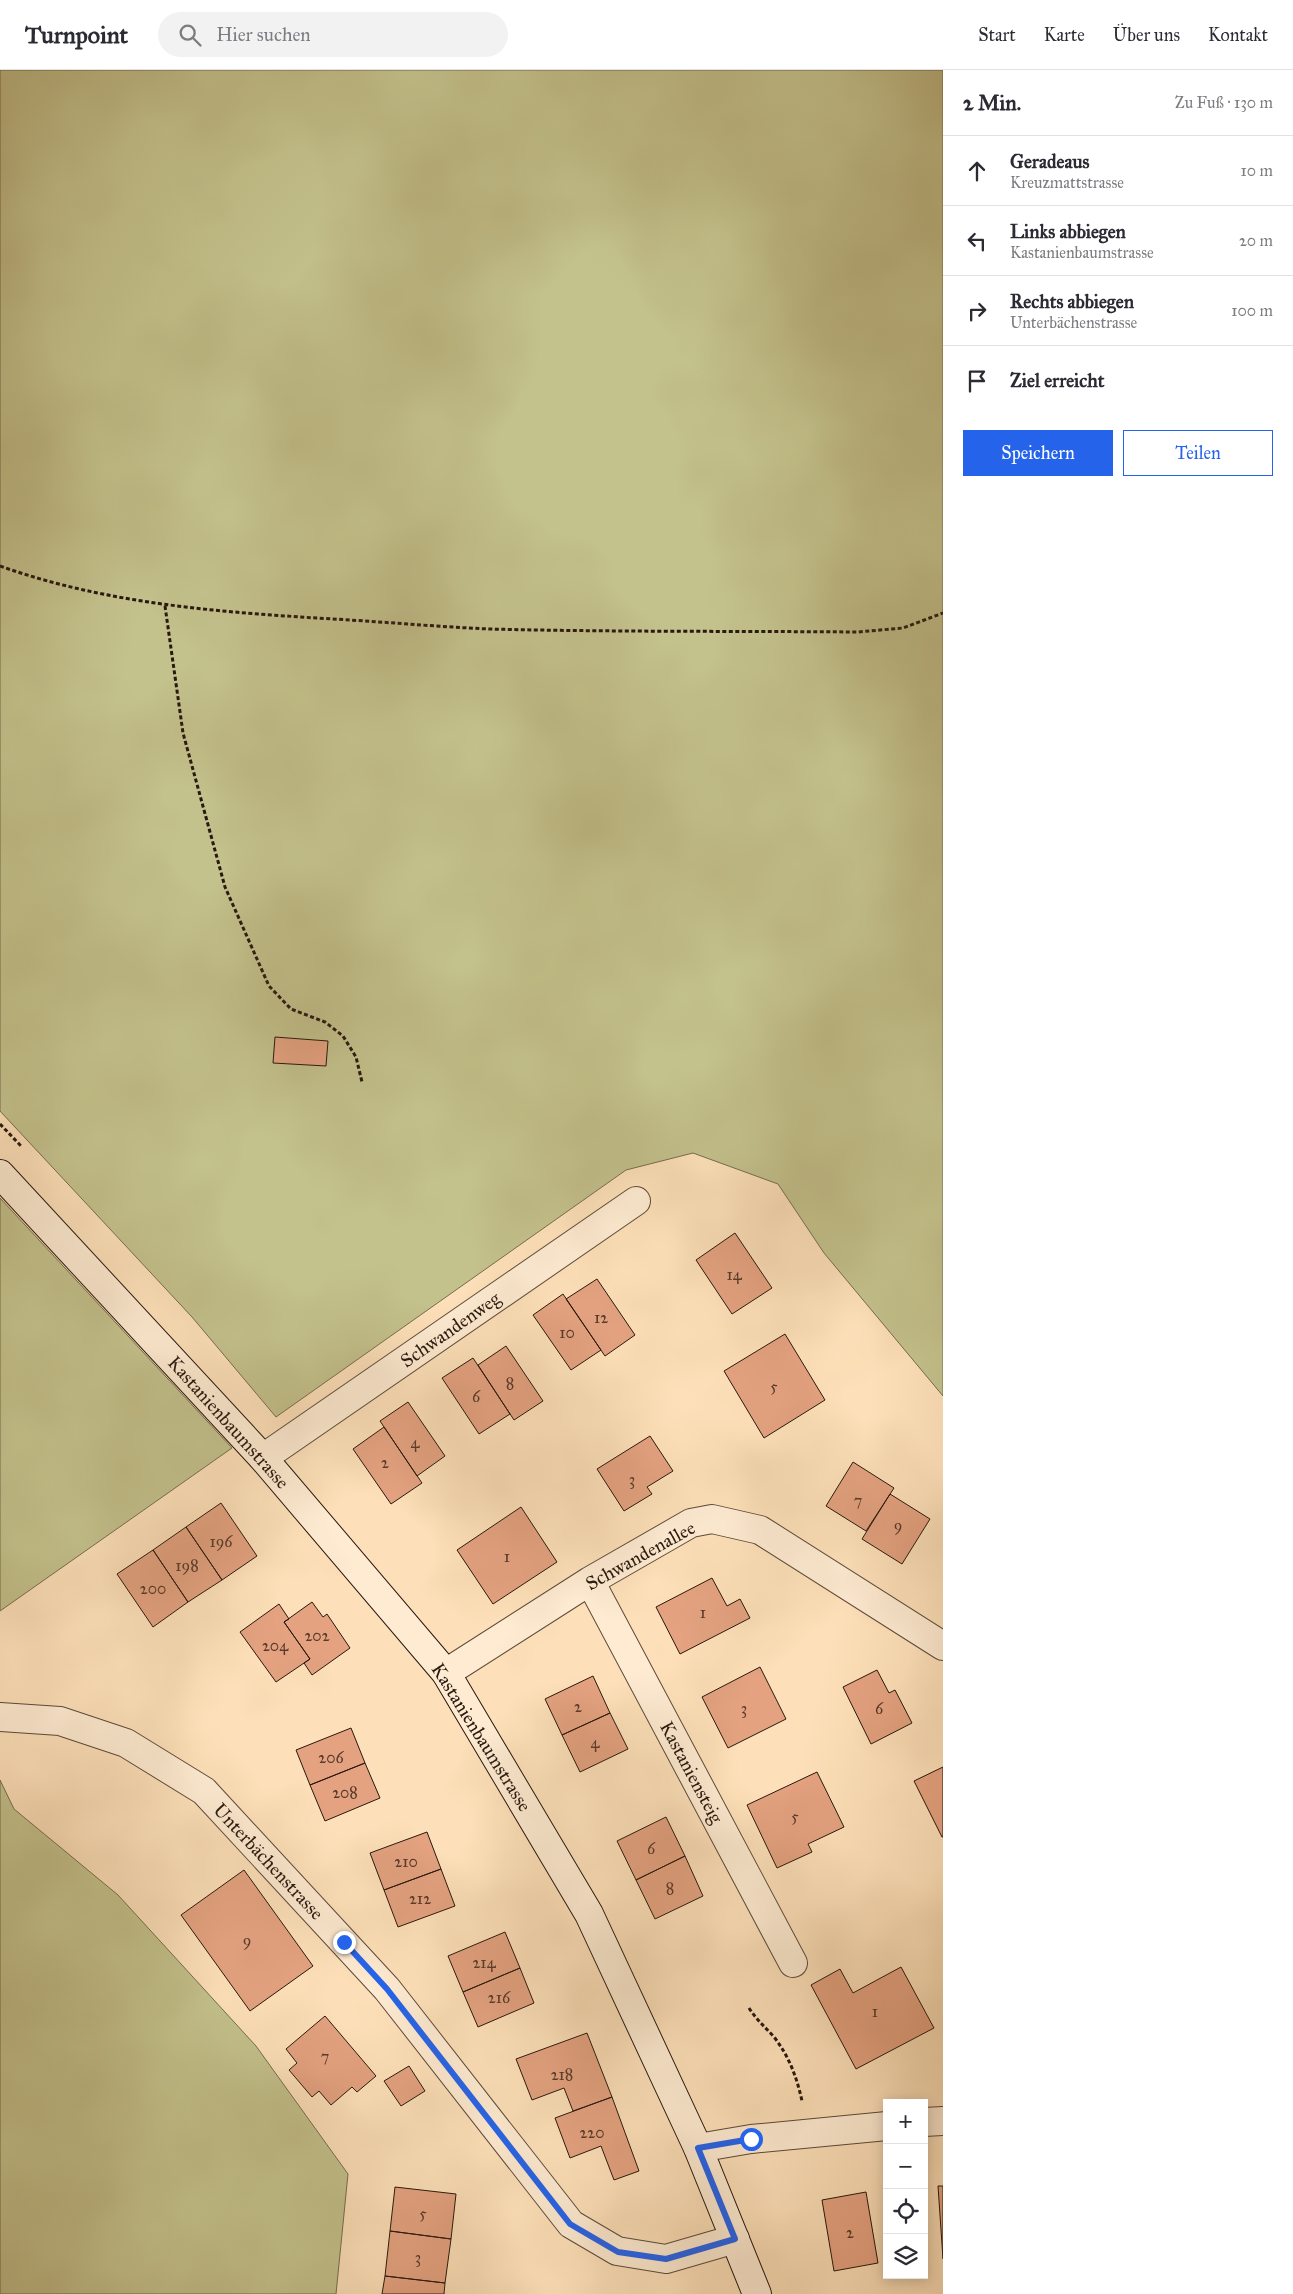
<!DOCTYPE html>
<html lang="de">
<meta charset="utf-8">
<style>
:root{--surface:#fff;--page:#f2f2f3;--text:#2b2b33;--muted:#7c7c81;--line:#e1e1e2;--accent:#2563eb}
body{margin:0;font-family:"IM FELL Great Primer",serif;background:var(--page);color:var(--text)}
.controls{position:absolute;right:15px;bottom:15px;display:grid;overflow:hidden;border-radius:0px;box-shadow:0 2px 12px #0003}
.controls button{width:45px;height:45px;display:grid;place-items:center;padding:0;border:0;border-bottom:1px solid var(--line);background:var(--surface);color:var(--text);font:25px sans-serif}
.stop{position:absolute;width:15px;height:15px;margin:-11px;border:4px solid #2563eb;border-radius:50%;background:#fff}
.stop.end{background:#2563eb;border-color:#fff;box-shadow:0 1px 5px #0008}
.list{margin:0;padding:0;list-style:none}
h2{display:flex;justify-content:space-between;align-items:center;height:65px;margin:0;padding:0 20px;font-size:21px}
h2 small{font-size:16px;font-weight:400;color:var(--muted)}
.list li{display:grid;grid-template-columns:32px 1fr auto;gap:15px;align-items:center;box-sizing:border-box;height:70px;padding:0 20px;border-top:1px solid var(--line)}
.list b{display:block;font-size:19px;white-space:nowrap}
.list p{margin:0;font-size:16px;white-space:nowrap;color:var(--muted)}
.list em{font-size:16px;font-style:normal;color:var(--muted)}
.actions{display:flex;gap:10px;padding:15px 20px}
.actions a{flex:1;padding:11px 0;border:1px solid var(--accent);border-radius:0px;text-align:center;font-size:18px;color:var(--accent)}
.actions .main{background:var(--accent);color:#fff}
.icon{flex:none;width:28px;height:28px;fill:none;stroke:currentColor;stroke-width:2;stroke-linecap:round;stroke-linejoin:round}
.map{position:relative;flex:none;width:943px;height:2224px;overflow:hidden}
header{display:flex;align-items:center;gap:30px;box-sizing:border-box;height:70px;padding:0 25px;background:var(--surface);border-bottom:1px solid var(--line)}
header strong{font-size:24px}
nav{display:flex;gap:28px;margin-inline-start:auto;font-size:18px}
.search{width:350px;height:45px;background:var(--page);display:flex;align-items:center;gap:12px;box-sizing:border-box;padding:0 18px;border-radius:28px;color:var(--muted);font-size:19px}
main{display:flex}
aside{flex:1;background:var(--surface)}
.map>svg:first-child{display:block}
</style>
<header>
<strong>Turnpoint</strong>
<div class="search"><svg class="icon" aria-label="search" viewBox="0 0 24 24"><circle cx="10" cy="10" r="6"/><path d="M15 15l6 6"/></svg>Hier suchen</div>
<nav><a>Start</a><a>Karte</a><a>Über uns</a><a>Kontakt</a></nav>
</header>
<main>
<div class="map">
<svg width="943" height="2224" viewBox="0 0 943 2224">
<rect width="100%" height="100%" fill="#fde0b9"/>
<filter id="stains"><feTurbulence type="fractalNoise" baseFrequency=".004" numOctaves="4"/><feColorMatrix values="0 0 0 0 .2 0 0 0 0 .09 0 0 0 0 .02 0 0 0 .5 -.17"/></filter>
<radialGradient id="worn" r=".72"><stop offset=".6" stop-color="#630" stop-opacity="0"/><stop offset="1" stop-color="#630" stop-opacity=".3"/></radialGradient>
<path fill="#c3c18c" stroke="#766c4d" d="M0 0H943V1326L824 1183 778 1114 693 1083 626 1100 276 1347 192 1247 0 1041Z
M0 1128 232 1378 0 1541Z
M0 1710 14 1739 118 1825 256 1976 348 2104 336 2224H0Z"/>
<path fill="#e4a280" stroke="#28180e" d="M275 967 328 971 326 996 273 993Z
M735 1163 772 1218 732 1244 696 1190Z
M597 1209 635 1265 605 1286 566 1229Z
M563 1224 601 1280 571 1300 533 1245Z
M785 1264 825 1330 764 1368 724 1301Z
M506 1276 543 1331 514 1350 478 1295Z
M473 1288 510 1344 479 1364 442 1308Z
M408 1332 445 1386 417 1406 380 1351Z
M384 1357 422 1413 391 1434 353 1379Z
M650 1366 673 1401 647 1417 652 1424 624 1441 597 1399Z
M853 1392 894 1418 866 1461 826 1436Z
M890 1424 930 1449 902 1494 862 1469Z
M221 1433 257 1486 222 1510 186 1457Z
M521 1437 557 1492 493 1534 457 1480Z
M186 1457 222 1510 188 1532 153 1480Z
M153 1480 188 1532 153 1557 117 1504Z
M712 1508 727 1536 740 1529 750 1548 680 1584 656 1537Z
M312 1532 323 1547 327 1544 350 1578 312 1605 304 1593 310 1589 284 1552Z
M279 1534 289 1549 284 1552 310 1589 276 1612 240 1562Z
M760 1597 786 1649 728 1678 702 1627Z
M877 1600 889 1623 895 1620 912 1653 871 1674 843 1617Z
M593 1606 610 1643 562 1665 545 1629Z
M610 1643 628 1679 580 1702 562 1665Z
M351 1658 365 1693 310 1715 296 1680Z
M365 1693 380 1728 325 1751 310 1715Z
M943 1697V1767H942L914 1711Z
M817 1702 844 1757 808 1774 812 1782 777 1798 747 1735Z
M666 1747 685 1786 636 1810 617 1771Z
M427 1762 441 1799 384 1820 370 1783Z
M685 1786 703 1826 655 1849 636 1810Z
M441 1799 455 1836 398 1857 384 1820Z
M244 1800 313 1896 250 1941 181 1845Z
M505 1862 520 1898 463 1922 448 1886Z
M901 1897 934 1958 856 1999 811 1915 840 1899 853 1923Z
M520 1898 534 1933 478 1957 463 1922Z
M325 1946 376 2006 357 2022 352 2017 331 2035 319 2021 312 2027 289 2000 297 1993 286 1979Z
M587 1963 612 2027 573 2041 564 2018 532 2030 516 1989Z
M409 1996 425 2021 401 2036 384 2011Z
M612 2027 639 2101 614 2110 601 2076 570 2088 555 2048Z
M938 2116H943V2189Z
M395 2117 456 2124 451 2169 390 2161Z
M866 2122 878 2193 834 2201 822 2130Z
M390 2161 451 2169 445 2213 385 2206Z
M385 2206 445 2213 444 2224H382Z"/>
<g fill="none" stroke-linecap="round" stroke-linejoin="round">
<defs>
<path id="street" d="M263 1388 636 1131
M590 1511 793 1893
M446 1603 590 1511 691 1453 712 1449 760 1460 943 1576
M0 1647 60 1651 126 1673 204 1721 387 1919 571 2154 617 2181 666 2189 735 2169
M924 2052 943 2051
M698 2078 751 2069 887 2056"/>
<path id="secondary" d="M0 1104 263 1388 446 1603 589 1844 698 2078 757 2224"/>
</defs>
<use href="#street" stroke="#5d4a39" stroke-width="30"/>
<use href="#secondary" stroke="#28180e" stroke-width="30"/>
<path stroke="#28180e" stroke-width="3" stroke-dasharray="4 2.5" stroke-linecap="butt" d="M0 496C112 536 232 543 350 550 397 553 443 557 489 559 612 562 735 561 858 562L903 558 943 543
M165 536 183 663 225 817 269 916 291 939 325 952 343 966 356 987 362 1012
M0 1054 22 1077
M749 1938C756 1949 765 1957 774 1967 789 1986 797 2008 802 2031"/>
<use href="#street" stroke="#feebd2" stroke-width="28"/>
<use href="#secondary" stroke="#feebd2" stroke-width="28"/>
</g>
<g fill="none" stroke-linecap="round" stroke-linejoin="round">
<path stroke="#2563eb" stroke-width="6" d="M344 1872 387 1919 570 2154 618 2182 666 2189 735 2169 698 2078 751 2069"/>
</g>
<g text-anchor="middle" stroke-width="4" stroke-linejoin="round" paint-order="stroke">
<g font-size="16" fill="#573a2a">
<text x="734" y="1210">14</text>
<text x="601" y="1253">12</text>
<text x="567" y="1268">10</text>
<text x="510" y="1319">8</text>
<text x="774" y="1322">5</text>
<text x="476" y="1332">6</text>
<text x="415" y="1378">4</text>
<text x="385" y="1398">2</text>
<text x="632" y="1415">3</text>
<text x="858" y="1436">7</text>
<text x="898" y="1461">9</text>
<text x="221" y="1477">196</text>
<text x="507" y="1492">1</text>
<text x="187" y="1501">198</text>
<text x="153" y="1524">200</text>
<text x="703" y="1548">1</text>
<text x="317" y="1571">202</text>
<text x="275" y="1581">204</text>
<text x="578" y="1642">2</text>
<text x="744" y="1644">3</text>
<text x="879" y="1644">6</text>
<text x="595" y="1678">4</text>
<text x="331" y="1693">206</text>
<text x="345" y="1728">208</text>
<text x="795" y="1752">5</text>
<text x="651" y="1784">6</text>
<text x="406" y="1797">210</text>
<text x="670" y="1824">8</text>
<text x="420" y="1834">212</text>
<text x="247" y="1876">9</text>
<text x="484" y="1898">214</text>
<text x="499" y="1933">216</text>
<text x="875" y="1947">1</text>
<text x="325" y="1992">7</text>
<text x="562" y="2010">218</text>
<text x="592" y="2068">220</text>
<text x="423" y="2149">5</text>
<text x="850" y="2168">2</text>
<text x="418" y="2193">3</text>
</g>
<g font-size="19" fill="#28180e" stroke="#feebd2">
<text transform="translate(450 1259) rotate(-35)" y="7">Schwandenweg</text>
<text transform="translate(229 1352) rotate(48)" y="7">Kastanienbaumstrasse</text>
<text transform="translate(640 1485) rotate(-29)" y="7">Schwandenallee</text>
<text transform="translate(482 1667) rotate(58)" y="7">Kastanienbaumstrasse</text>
<text transform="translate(692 1702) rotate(62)" y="7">Kastaniensteig</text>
<text transform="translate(269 1791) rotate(47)" y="7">Unterbächenstrasse</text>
</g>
</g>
<rect width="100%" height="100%" filter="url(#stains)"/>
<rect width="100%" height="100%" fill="url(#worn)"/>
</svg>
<div class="controls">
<button>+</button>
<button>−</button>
<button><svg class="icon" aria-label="locate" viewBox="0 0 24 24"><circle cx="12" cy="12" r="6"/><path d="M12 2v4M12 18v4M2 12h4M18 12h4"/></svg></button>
<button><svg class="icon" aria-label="layers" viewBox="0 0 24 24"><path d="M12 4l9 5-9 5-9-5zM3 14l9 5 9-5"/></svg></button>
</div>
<div class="stop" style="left:751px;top:2069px"></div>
<div class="stop end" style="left:344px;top:1872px"></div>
</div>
<aside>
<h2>2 Min.<small>Zu Fuß · 130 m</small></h2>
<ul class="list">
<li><svg class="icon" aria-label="ahead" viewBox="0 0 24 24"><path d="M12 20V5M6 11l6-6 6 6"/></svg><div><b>Geradeaus</b><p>Kreuzmattstrasse</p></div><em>10 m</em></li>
<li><svg class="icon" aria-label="left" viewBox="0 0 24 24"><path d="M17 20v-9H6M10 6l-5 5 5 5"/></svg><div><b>Links abbiegen</b><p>Kastanienbaumstrasse</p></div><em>20 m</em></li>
<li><svg class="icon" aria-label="right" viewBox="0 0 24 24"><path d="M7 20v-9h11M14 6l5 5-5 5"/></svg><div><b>Rechts abbiegen</b><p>Unterbächenstrasse</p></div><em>100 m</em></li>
<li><svg class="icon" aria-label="arrive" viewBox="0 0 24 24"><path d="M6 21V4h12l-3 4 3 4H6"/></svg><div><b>Ziel erreicht</b></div></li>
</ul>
<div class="actions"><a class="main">Speichern</a><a>Teilen</a></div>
</aside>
</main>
